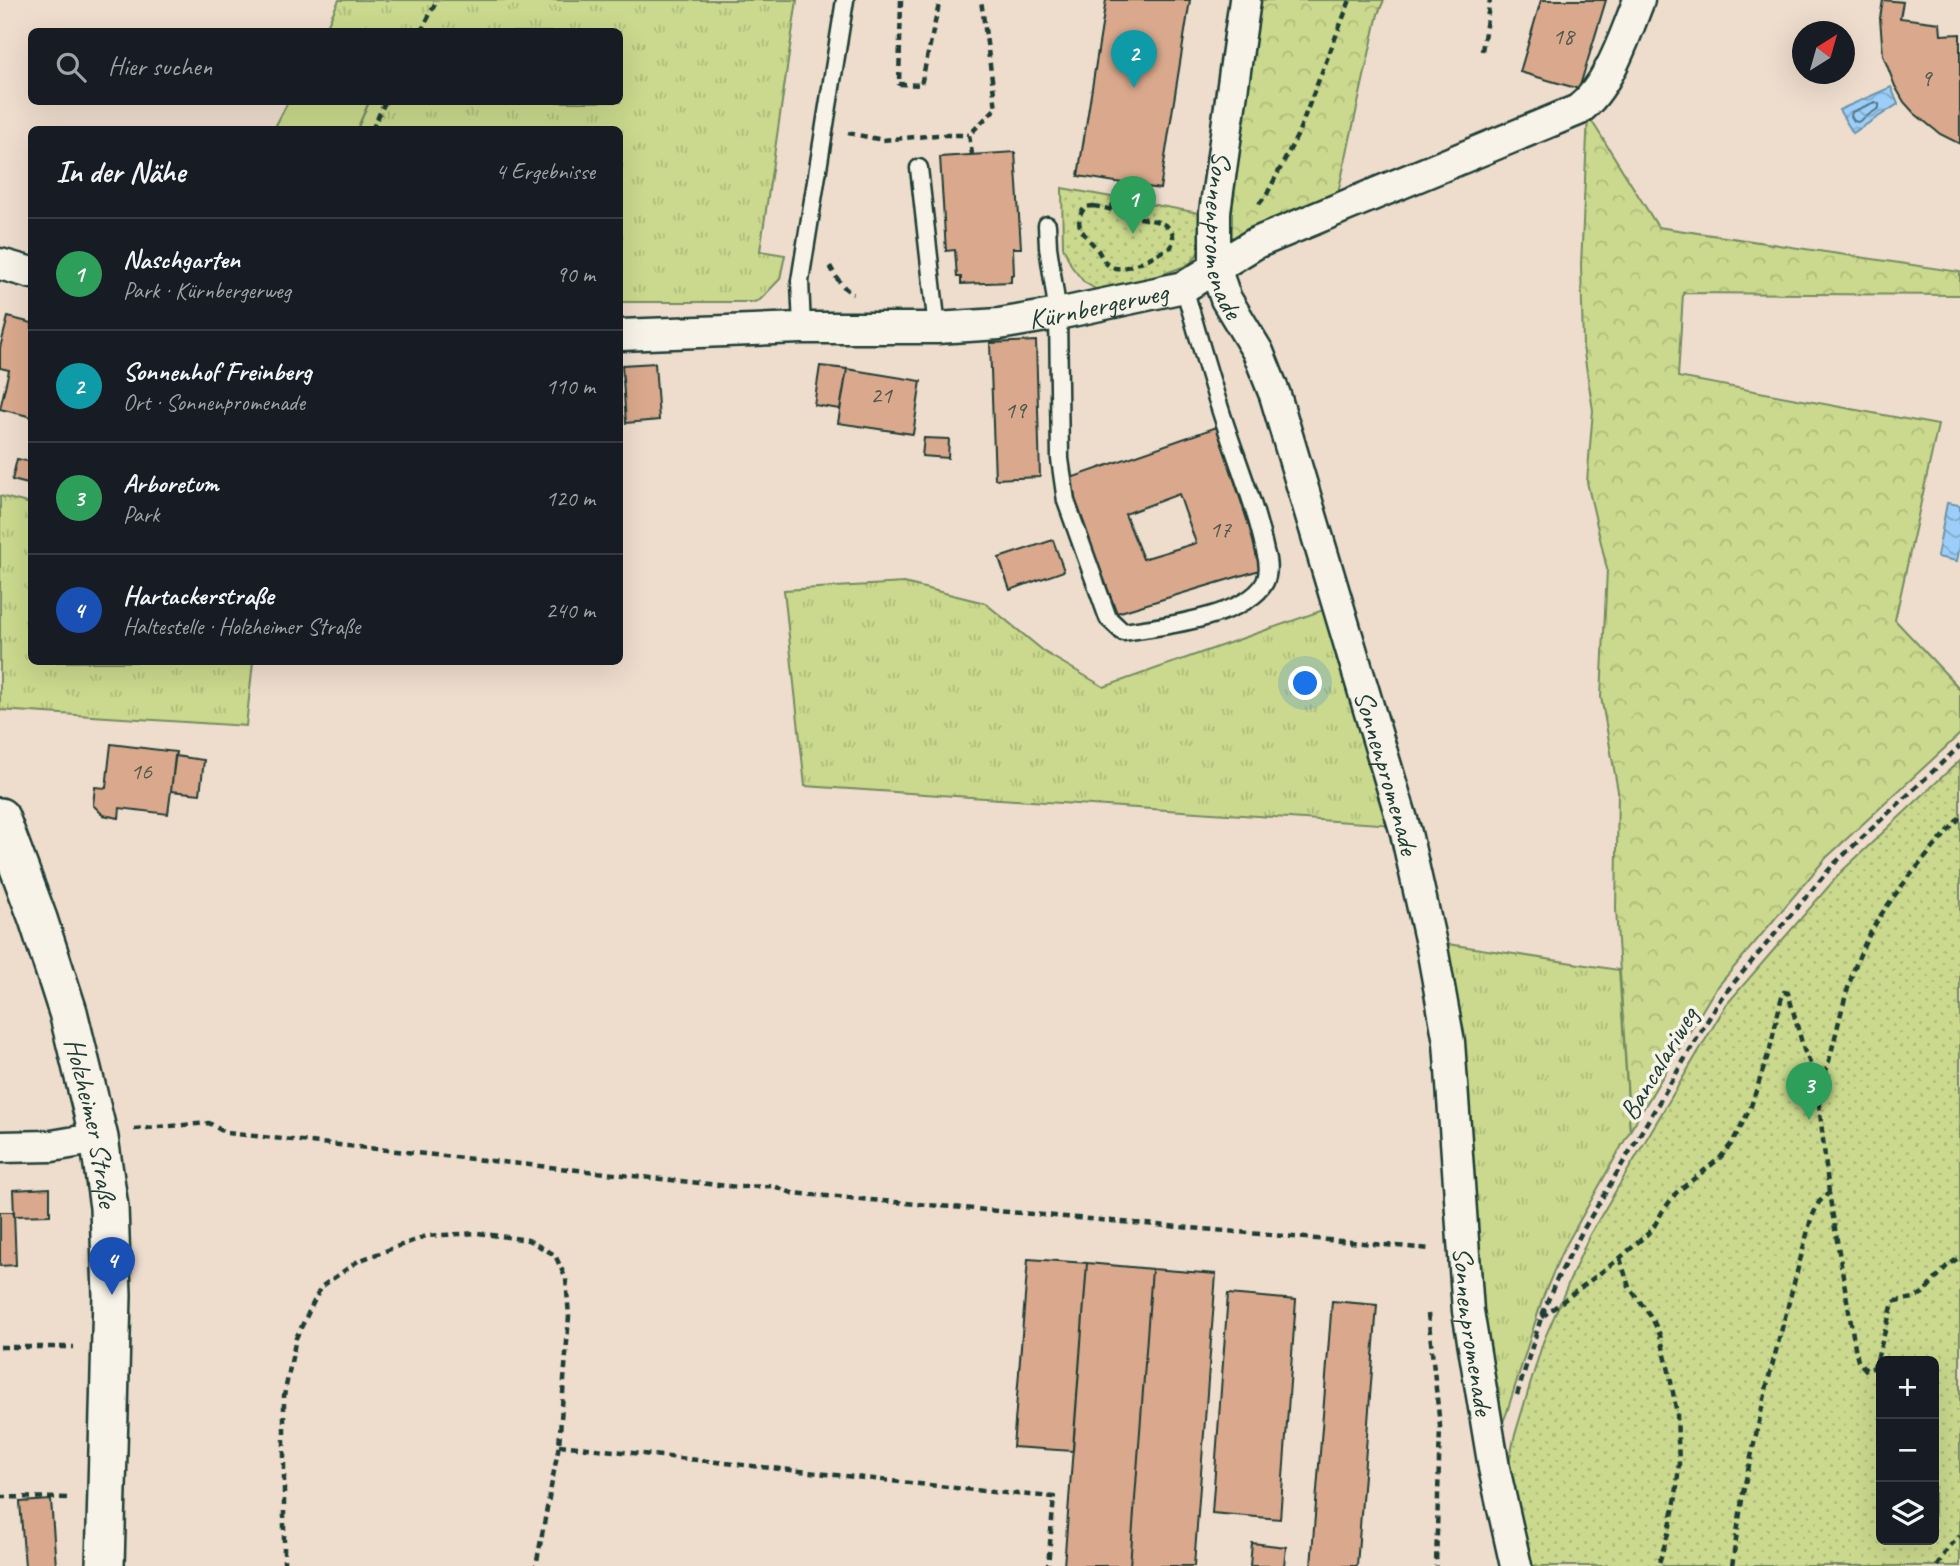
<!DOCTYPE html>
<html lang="de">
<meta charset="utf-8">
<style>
:root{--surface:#171b24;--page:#242831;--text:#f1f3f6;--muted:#9ea1a6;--line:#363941;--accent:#ea580c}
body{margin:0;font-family:Caveat,sans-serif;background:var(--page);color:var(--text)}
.controls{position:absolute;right:21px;bottom:21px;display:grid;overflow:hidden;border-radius:10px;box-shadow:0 7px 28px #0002}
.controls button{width:63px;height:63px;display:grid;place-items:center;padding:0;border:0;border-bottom:2px solid var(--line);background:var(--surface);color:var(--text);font:35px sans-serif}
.compass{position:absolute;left:1792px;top:21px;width:63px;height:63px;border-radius:50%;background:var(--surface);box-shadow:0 7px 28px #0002;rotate:37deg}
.you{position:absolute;left:1306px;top:684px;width:24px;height:24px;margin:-18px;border:5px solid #fff;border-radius:50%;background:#1a73e8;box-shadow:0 0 0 10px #1a73e833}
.badge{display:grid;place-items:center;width:46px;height:46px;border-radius:50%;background:var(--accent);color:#fff;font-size:23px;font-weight:700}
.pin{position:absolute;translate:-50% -58px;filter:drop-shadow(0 2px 4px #0008)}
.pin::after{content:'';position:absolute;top:37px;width:24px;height:21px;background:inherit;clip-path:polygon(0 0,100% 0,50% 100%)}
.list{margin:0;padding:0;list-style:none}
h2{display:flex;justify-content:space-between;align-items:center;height:91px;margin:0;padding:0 28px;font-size:30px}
h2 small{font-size:23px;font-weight:400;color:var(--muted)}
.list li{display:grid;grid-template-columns:46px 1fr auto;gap:21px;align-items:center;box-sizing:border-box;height:112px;padding:0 28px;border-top:2px solid var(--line)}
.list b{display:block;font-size:26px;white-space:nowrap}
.list p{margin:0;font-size:23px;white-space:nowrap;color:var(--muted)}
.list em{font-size:23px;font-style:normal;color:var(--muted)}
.icon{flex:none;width:38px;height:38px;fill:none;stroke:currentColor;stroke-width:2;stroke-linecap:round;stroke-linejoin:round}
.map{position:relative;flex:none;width:1960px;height:1566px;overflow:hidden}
.search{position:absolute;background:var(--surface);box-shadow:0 7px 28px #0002;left:28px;top:28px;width:595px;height:77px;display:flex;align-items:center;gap:18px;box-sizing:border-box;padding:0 24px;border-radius:10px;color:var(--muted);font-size:26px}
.panel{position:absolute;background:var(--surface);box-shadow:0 7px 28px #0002;left:28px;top:126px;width:595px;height:539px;border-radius:10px}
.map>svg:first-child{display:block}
</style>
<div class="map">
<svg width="1960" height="1566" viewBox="0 0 1960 1566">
<defs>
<pattern id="grass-tufts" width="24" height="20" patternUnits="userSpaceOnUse" patternTransform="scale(1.75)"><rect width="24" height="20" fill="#cad98d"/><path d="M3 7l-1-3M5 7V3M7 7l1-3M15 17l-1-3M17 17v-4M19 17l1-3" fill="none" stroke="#adbb7a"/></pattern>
<pattern id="forest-crowns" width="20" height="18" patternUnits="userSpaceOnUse" patternTransform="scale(1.75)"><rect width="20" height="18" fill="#cad98d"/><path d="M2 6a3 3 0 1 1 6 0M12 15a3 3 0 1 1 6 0" fill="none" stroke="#adbb7a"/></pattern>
<pattern id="park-dots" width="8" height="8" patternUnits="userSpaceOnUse" patternTransform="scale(1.75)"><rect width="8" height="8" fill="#cad98d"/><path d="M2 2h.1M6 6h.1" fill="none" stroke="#adbb7a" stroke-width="1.8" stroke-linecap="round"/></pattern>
<pattern id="water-waves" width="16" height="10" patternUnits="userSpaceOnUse" patternTransform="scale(1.75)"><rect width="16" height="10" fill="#9ccef9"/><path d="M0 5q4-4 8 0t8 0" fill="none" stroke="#7fa8ca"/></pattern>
</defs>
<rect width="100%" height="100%" fill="#eeddcd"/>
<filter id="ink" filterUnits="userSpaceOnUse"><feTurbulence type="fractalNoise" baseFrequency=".0143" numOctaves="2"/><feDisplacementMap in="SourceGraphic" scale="14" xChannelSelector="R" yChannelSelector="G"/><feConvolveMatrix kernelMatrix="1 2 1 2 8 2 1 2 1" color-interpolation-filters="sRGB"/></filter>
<g filter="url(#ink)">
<path fill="url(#grass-tufts)" stroke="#748b60" stroke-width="2" d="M339 0H797L760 251 785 255 780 279 760 300 754 302H620V130L357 129 369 102H620V32H324Z
M0 496 31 504 32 662H253L246 726 0 710Z
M904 583 985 603 1046 653 1104 687 1326 609 1394 825 805 786 784 590Z
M1441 943 1619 970 1630 1131 1561 1254 1543 1297 1507 1412 1501 1427 1480 1325Z"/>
<path fill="url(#forest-crowns)" stroke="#748b60" stroke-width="2" d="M1255 0H1384L1378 14 1338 193 1235 241 1229 240 1226 191Z
M1588 115 1658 227 1960 272V295L1683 293 1678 377 1938 425 1895 620 1960 689V734L1826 858 1714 991 1630 1131 1616 909 1618 791 1601 697 1607 569 1587 482 1593 410 1583 347 1581 265Z"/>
<path fill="url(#park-dots)" stroke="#748b60" stroke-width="2" fill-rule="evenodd" d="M1062 188 1205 214C1203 234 1205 250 1188 265L1116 291 1097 290 1084 282 1072 267 1063 247Z
M1960 760V1566H1527L1508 1468 1514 1438 1543 1342 1589 1236 1726 1005 1842 871ZM1881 1361H1934V1540H1881Z"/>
<path fill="#cad98d" stroke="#748b60" stroke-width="2" d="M288 102H369L357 129H274Z"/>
<path fill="url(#water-waves)" stroke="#6a94aa" stroke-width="2" d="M1891 87 1898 104 1853 133 1839 110Z
M1947 503 1960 505V546L1957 561 1937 557Z"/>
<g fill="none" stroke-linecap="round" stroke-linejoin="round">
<path stroke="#517783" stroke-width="2" d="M1875 102 1879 104V108L1858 122 1854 121 1851 116 1852 112Z"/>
</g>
<path fill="#daa98d" stroke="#1f3d34" stroke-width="2" fill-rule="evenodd" d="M1106 0H1190L1160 189 1078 176Z
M1541 0H1606L1579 89 1520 72Z
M1883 0 1903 2 1900 18 1940 23 1941 35 1960 34V144L1940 134 1914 113 1904 102 1895 86 1883 55 1880 18Z
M1015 152 1021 248H1013L1014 275H1011V282L961 284V277H957L955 250 946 251 940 157Z
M8 317 32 323V417L0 409 9 370 0 368V348Z
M1036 341 1040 477 995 479 990 343Z
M655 363 659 420 626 423 622 365Z
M820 366 847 369 840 409 814 405Z
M847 369 921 381 913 434 838 423Z
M1217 427 1263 569 1117 613 1065 480ZM1179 494 1196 543 1143 559 1125 514Z
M924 438 949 439 948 458 922 456Z
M17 459 32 462 28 484 12 480Z
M1053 540 1064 571 1010 590 999 558Z
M111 744 176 752 168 814 120 808 119 818 103 815 93 805 95 787 106 788Z
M175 756 204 760 200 794 171 791Z
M50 1188V1215L14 1216 13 1190Z
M0 1212H14L16 1265 0 1266Z
M1028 1259 1087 1263 1073 1451 1013 1447Z
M1087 1263 1152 1269 1130 1566H1064Z
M1152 1269 1216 1274 1194 1566H1130Z
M1228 1294 1296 1300 1280 1519 1212 1513Z
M1332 1301 1377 1305 1357 1566H1311Z
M51 1500 56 1566H25L20 1502Z
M1252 1543 1286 1547 1284 1566H1250Z"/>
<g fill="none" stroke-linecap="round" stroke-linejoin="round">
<defs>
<path id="service" d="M919 168 937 328
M1047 225 1048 247 1058 314 1060 459 1066 501 1108 618 1123 632C1158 627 1248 617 1265 582 1269 573 1268 561 1265 551 1256 508 1239 466 1225 424 1210 379 1197 333 1184 287
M802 328 800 281 845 0"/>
<g id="minor">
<path id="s1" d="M1245 0 1215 212V268L1226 299 1258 352 1275 395 1406 833 1432 948 1449 1042 1468 1311 1494 1468 1516 1566"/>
<path d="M0 264 32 273"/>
<path id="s2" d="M620 335 802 328H937L999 324 1058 314 1184 287 1256 243 1578 110C1609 87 1625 35 1639 0"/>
<path d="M0 1147 52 1146 99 1138"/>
</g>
<g id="tertiary">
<path id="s3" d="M0 817 38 919 68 1012 99 1138 109 1207 112 1295 105 1566"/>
</g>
</defs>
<use href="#service" stroke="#1f3d34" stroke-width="21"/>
<use href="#minor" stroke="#1f3d34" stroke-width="35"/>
<use href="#tertiary" stroke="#1f3d34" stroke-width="42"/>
<path stroke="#1f3d34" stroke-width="4.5" stroke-dasharray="7 5" stroke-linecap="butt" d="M901 0 899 84 921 85 940 0
M421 32 437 0
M1482 51 1490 0
M372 130 385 102
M848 133 883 140 937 135H969
M972 154 969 135 996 108 981 0
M1259 204 1267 194 1297 136 1350 0
M1093 206C1108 208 1122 213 1136 217 1153 221 1181 222 1171 247 1159 253 1128 271 1115 268 1105 267 1102 256 1097 249 1085 234 1071 226 1085 207Z
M1111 209 1122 183
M830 266C836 277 842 288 853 294
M134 1129 209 1123 226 1133 738 1187 774 1186 792 1193 1431 1249
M1829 1193 1819 1104 1821 1087C1836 1043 1842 995 1861 952 1883 901 1925 859 1960 817
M1620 1258 1629 1287 1652 1318 1660 1335 1669 1371 1677 1414 1679 1464 1676 1497 1669 1531 1658 1566
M1428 1314 1440 1426 1436 1566
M1542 1317 1620 1258 1652 1230 1662 1212 1676 1193 1720 1158 1732 1143 1750 1109 1770 1049 1781 1000 1784 992 1788 993 1804 1050 1821 1087
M0 1347H74
M1517 1395 1541 1318 1555 1283 1583 1230 1721 998 1833 865 1960 746
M559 1445 993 1492 1054 1497 1048 1566
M0 1497 70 1498
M284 1566V1396L296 1338 321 1287 358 1261 426 1236 478 1233 528 1240 555 1255 566 1279 569 1316 559 1445 536 1566
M1732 1566 1743 1493 1768 1381 1811 1219 1819 1202 1829 1193 1856 1353 1858 1361 1866 1370 1873 1368 1876 1363 1893 1303 1896 1301 1914 1298 1923 1293 1947 1266 1960 1257
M1937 1566 1948 1548 1960 1536"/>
<use href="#service" stroke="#f7f3e8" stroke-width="16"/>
<use href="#minor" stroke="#f7f3e8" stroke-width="30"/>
<use href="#tertiary" stroke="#f7f3e8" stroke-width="37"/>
</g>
</g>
<g text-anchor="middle" stroke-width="7" stroke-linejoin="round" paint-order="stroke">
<g font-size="24" fill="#4e584a">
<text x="1563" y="44">18</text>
<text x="1926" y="86">9</text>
<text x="881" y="403">21</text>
<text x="1015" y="418">19</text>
<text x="1220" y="537">17</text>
<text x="141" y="779">16</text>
</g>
<g font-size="28" fill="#1f3d34" stroke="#f7f3e8">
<text dy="10" stroke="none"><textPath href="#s1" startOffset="238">Sonnenpromenade</textPath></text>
<text dy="10" stroke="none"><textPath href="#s2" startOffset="480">Kürnbergerweg</textPath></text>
<text dy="10" stroke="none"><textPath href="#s1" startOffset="805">Sonnenpromenade</textPath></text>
<text transform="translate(1658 1063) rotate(-59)" y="10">Bancalariweg</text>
<text dy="10" stroke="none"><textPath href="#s3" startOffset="320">Holzheimer Straße</textPath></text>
<text dy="10" stroke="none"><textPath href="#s1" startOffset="1372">Sonnenpromenade</textPath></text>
</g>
</g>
</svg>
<div class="controls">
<button>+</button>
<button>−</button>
<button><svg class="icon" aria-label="layers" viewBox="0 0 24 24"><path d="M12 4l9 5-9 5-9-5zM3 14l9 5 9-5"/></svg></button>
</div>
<svg class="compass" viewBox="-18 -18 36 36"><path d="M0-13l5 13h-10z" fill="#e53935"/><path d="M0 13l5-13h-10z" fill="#9ea1a6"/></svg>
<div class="you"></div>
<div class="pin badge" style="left:1133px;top:234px;background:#2e9e5b">1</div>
<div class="pin badge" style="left:1134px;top:88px;background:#0f9aa8">2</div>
<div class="pin badge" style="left:1809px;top:1120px;background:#2e9e5b">3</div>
<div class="pin badge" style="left:112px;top:1295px;background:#1a4fb4">4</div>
<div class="search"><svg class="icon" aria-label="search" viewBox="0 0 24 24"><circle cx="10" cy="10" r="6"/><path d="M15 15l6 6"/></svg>Hier suchen</div>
<section class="panel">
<h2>In der Nähe<small>4 Ergebnisse</small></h2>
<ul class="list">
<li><span class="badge" style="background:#2e9e5b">1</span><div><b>Naschgarten</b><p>Park · Kürnbergerweg</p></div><em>90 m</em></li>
<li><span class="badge" style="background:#0f9aa8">2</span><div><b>Sonnenhof Freinberg</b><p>Ort · Sonnenpromenade</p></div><em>110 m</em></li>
<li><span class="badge" style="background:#2e9e5b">3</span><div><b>Arboretum</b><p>Park</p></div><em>120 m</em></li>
<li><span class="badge" style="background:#1a4fb4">4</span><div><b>Hartackerstraße</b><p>Haltestelle · Holzheimer Straße</p></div><em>240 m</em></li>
</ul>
</section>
</div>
